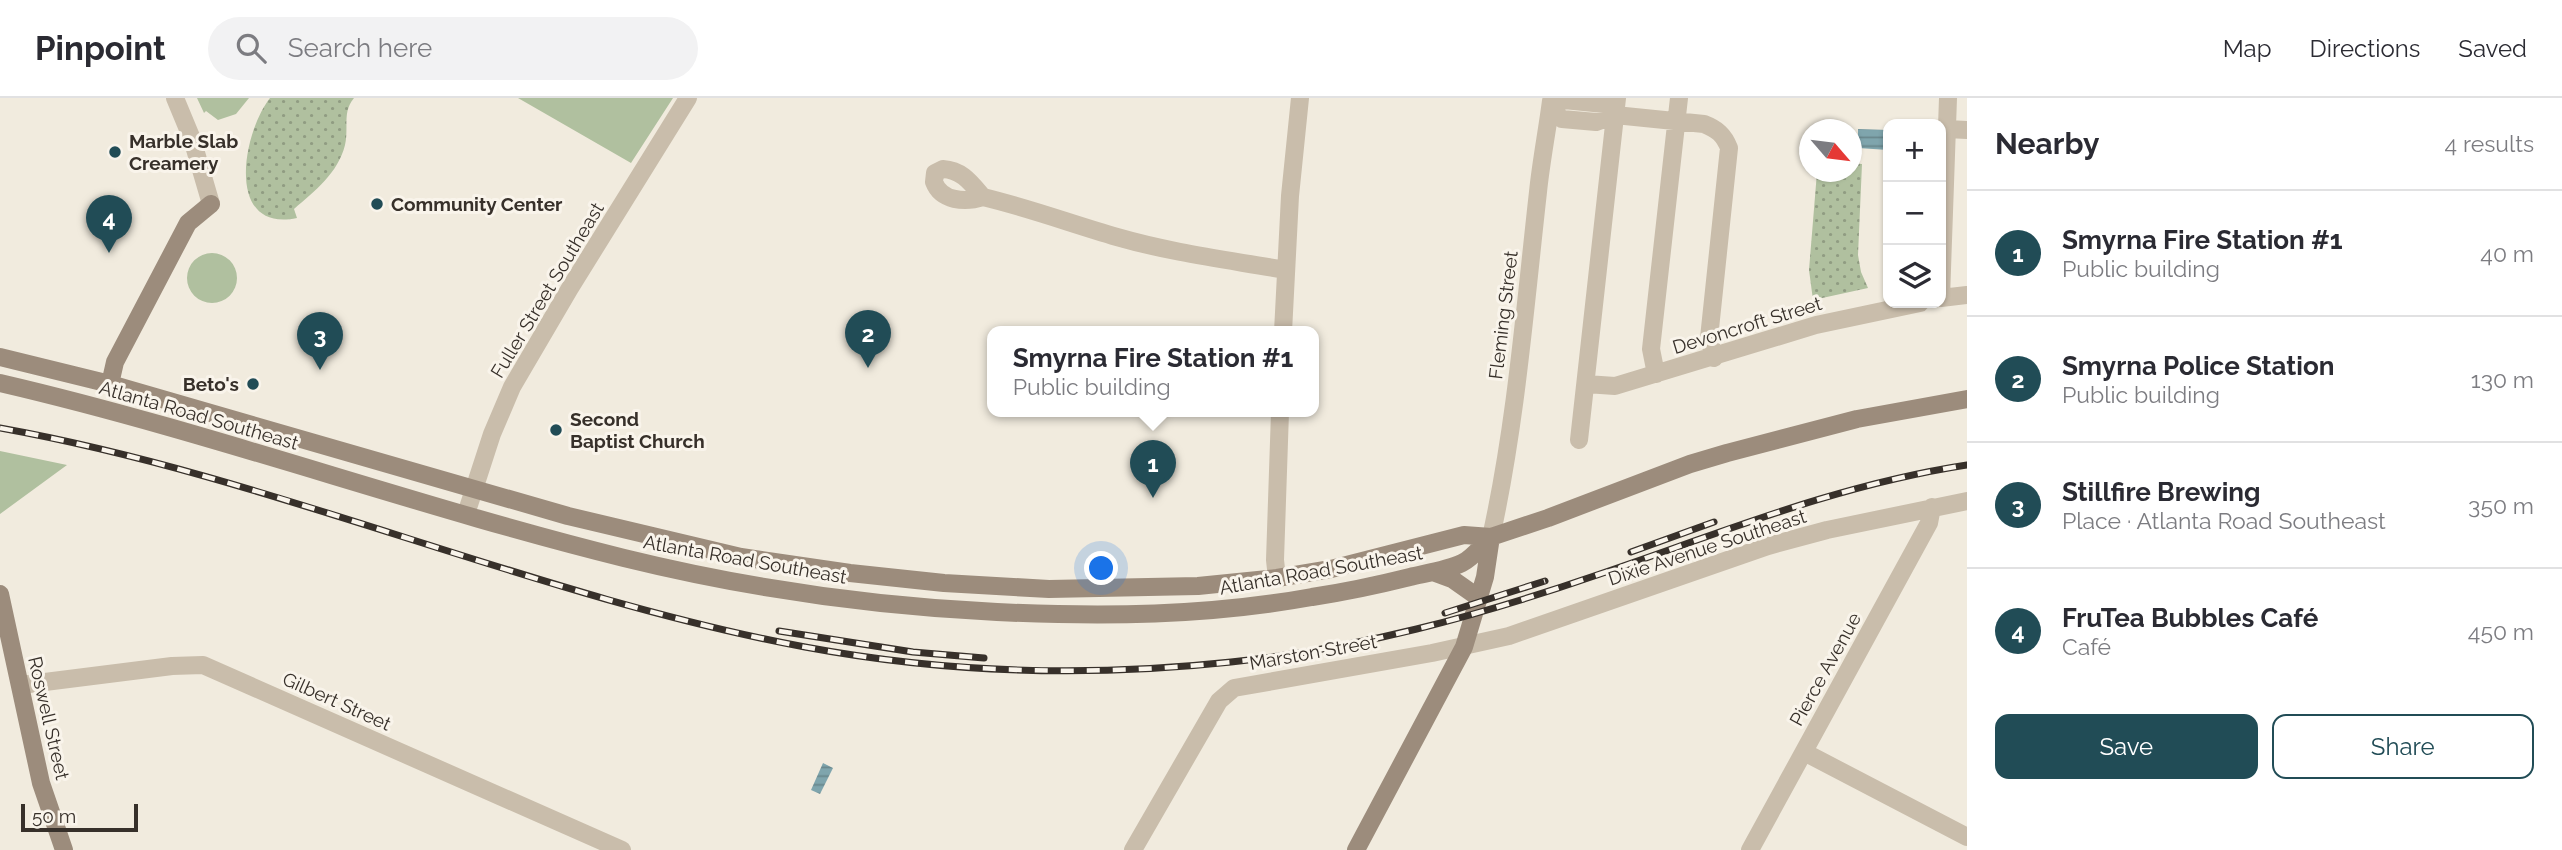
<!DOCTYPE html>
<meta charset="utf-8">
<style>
:root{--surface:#fff;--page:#f2f2f3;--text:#2b2b33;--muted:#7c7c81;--line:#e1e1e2;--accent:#214c56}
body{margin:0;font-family:Raleway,sans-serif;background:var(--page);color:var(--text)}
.controls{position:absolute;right:21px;top:21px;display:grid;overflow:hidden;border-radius:14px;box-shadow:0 2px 5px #0004}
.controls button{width:63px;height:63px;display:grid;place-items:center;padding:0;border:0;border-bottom:2px solid var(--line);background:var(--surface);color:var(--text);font:35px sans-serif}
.compass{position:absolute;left:1799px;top:21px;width:63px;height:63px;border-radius:50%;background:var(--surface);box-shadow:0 2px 5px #0004;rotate:118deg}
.scale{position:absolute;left:21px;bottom:18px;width:117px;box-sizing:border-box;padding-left:7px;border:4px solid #37302a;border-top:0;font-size:19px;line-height:24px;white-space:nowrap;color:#37302a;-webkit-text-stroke:5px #f9f4eb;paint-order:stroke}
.you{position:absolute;left:1102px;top:471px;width:24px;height:24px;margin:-18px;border:5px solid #fff;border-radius:50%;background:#1a73e8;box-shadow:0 0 0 10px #1a73e833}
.badge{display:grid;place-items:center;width:46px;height:46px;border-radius:50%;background:var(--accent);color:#fff;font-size:23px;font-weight:700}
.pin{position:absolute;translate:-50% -58px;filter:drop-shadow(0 2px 4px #0008)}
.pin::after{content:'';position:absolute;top:37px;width:24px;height:21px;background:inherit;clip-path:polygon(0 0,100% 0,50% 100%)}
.popup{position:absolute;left:987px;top:228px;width:332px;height:91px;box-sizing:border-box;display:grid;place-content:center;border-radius:14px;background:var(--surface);filter:drop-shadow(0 2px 5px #0005);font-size:23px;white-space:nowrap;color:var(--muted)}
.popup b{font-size:26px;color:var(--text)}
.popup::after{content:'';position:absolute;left:50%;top:100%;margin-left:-14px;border:14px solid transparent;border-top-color:var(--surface)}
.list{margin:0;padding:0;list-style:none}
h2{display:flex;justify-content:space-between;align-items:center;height:91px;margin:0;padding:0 28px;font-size:30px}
h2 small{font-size:23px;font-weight:400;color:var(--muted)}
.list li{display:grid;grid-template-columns:46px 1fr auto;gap:21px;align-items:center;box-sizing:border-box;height:126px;padding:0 28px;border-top:2px solid var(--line)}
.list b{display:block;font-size:26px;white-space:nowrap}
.list p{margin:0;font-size:23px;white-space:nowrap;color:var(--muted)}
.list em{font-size:23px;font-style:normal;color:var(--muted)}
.actions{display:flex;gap:14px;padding:21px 28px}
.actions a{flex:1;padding:16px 0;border:2px solid var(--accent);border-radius:14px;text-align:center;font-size:24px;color:var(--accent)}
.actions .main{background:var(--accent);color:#fff}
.icon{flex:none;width:38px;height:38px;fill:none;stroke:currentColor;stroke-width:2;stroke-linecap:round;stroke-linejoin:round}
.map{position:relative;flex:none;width:1967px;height:752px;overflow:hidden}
header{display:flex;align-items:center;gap:42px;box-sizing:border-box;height:98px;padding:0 35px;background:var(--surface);border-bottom:2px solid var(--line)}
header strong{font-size:33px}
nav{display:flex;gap:38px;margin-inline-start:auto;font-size:24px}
.search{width:490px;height:63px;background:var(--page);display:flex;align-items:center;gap:18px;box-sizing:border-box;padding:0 24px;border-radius:38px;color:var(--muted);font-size:26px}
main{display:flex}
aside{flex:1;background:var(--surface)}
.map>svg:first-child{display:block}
</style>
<header>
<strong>Pinpoint</strong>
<div class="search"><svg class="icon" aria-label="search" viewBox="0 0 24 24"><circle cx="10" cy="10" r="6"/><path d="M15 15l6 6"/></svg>Search here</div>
<nav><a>Map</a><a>Directions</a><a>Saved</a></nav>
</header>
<main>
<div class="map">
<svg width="1967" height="752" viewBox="0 0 1967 752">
<defs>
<pattern id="grass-dots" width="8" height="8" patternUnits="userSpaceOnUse" patternTransform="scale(1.75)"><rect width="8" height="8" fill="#b0c09f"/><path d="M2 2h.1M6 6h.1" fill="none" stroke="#909c82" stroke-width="1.8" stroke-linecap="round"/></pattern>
<pattern id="water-rules" width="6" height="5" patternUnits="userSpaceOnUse" patternTransform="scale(1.75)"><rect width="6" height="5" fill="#7fa5ad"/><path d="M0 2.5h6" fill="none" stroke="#69878d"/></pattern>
</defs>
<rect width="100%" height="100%" fill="#f1ebde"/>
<path fill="url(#grass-dots)" d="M270 0H354C342 14 349 30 345 47 338 75 315 93 294 111L297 120C225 135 242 36 270 0Z
M1852 65 1862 66 1858 157 1861 174 1868 190 1813 202 1809 172 1817 74H1852Z"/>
<path fill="#b0c09f" d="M197 0H249L236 16 218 22 206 13 204 15Z
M518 0H673L631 65Z
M187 180a25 25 0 1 1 50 0a25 25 0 1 1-50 0Z
M0 353 67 367 0 416Z"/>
<path fill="url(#water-rules)" d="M1858 31 1888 32V52L1858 50Z
M823 665 833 670 820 696 811 692Z"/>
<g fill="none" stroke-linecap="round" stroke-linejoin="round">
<path stroke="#c9bdab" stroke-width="18" d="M175 0 192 41 211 106
M1615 17 1604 6 1564 2 1550 11 1562 21 1596 24 1615 17 1704 26C1717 31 1724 37 1729 50L1709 240 1714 260
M1947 31 1967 32
M943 71C962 72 971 85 983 99 965 105 941 103 934 84L935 75Z
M983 99C1029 110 1072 126 1117 139 1172 155 1229 162 1285 172
M1941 200 1948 0
M1941 200 1967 197
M1283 234 1290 98 1300 0
M1656 276 1651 251 1679 0
M1586 286 1615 288 1816 227 1920 205
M1579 342 1617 0
M466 416 492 336 512 289 570 190 688 0
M1491 439C1516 326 1525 209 1538 94 1541 64 1547 34 1551 3
M1277 480 1275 462 1280 314
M21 587 172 568 203 567 622 752
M1804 654 1967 739
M1133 752 1219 603 1234 590 1432 555 1509 538 1768 448 1827 432 1967 403
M1750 752 1929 425 1932 409"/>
<path stroke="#9c8c7c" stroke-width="18" d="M0 259 110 286 568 418 741 459 850 475 944 485 1049 491 1198 488 1277 480 1331 471 1464 437 1491 439 1548 420 1690 366 1727 355 1857 321 1967 301
M0 285C211 334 414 408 624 460 746 490 872 508 997 514 1103 519 1207 518 1312 499 1345 494 1378 487 1410 479 1427 475 1447 472 1462 465 1473 460 1482 447 1491 439
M110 286 115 264 188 125 211 106
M1433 474 1452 481 1479 500
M0 496 41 685 64 752
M1356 752 1464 549 1485 479 1491 439"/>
<defs>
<path id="rail" d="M0 330C274 379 532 498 805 549 945 575 1090 579 1231 564 1357 551 1478 518 1597 477 1721 435 1836 387 1967 367
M1631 454 1714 424
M1445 515 1545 483
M779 533 913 554 984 560"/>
</defs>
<use href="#rail" stroke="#37302a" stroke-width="7"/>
<use href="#rail" stroke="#f9f4eb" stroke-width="4.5" stroke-dasharray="13" stroke-linecap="butt"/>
</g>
<g fill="#214c56" stroke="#f9f4eb" stroke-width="2.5">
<circle cx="115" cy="54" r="7"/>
<circle cx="377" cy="106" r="7"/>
<circle cx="253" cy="286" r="7"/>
<circle cx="556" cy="332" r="7"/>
</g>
<g text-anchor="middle" stroke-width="6" stroke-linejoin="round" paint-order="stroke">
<g font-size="19" font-weight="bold" fill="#37302a" stroke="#f9f4eb" text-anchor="start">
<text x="129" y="50">Marble Slab<tspan x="129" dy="22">Creamery</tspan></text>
<text x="391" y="113">Community Center</text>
<text x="239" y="293" text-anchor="end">Beto's</text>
<text x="570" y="328">Second<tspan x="570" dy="22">Baptist Church</tspan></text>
</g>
<g font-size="19" fill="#37302a" stroke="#f9f4eb">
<text transform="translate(547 192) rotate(-59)" y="7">Fuller Street Southeast</text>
<text transform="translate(1503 217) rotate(-83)" y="7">Fleming Street</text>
<text transform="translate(1747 227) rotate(-17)" y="7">Devoncroft Street</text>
<text transform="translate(199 317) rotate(16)" y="7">Atlanta Road Southeast</text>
<text transform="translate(1707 449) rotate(-18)" y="7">Dixie Avenue Southeast</text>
<text transform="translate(745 461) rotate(10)" y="7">Atlanta Road Southeast</text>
<text transform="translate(1321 472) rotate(-10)" y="7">Atlanta Road Southeast</text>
<text transform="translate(1313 554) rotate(-10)" y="7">Marston Street</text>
<text transform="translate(1825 571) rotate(-61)" y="7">Pierce Avenue</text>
<text transform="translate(337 603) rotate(24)" y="7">Gilbert Street</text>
<text transform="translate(49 620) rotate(77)" y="7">Roswell Street</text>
</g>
</g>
</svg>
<div class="controls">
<button>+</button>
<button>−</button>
<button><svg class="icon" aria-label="layers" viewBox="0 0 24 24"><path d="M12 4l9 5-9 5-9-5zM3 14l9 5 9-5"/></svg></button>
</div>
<svg class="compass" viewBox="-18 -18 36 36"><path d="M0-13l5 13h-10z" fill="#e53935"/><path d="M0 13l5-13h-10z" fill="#7c7c81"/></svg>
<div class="scale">50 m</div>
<div class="you"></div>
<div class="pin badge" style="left:1153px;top:400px">1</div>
<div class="popup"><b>Smyrna Fire Station #1</b>Public building</div>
<div class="pin badge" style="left:868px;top:270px">2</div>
<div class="pin badge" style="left:320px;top:272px">3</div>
<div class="pin badge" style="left:109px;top:155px">4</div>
</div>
<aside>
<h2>Nearby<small>4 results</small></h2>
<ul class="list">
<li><span class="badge">1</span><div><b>Smyrna Fire Station #1</b><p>Public building</p></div><em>40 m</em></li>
<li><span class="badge">2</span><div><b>Smyrna Police Station</b><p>Public building</p></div><em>130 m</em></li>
<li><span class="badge">3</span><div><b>Stillfire Brewing</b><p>Place · Atlanta Road Southeast</p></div><em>350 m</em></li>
<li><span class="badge">4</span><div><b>FruTea Bubbles Café</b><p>Café</p></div><em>450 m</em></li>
</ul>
<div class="actions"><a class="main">Save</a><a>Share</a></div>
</aside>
</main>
